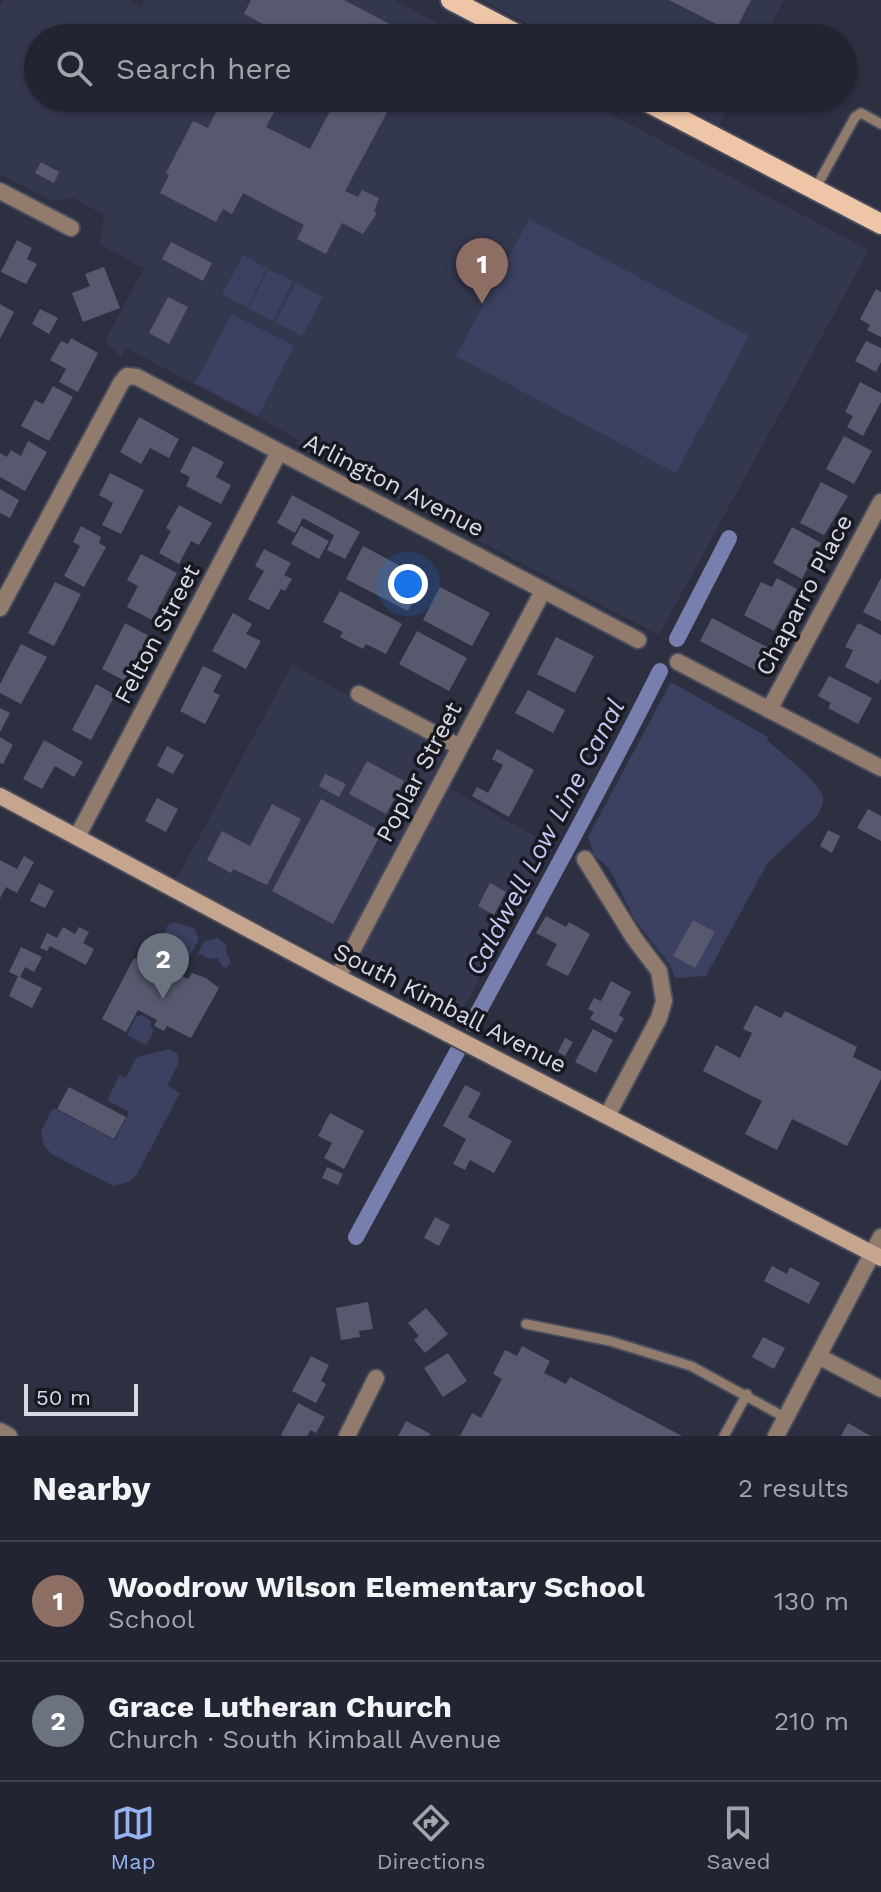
<!DOCTYPE html>
<meta charset="utf-8">
<style>
:root{--surface:#222431;--page:#2e303d;--text:#f1f3f6;--muted:#a2a4ab;--line:#3f414d;--accent:#95b2f1}
body{margin:0;font-family:"Work Sans",sans-serif;background:var(--page);color:var(--text)}
.scale{position:absolute;left:24px;bottom:20px;width:114px;box-sizing:border-box;padding-left:8px;border:4px solid #d7d9e5;border-top:0;font-size:22px;line-height:28px;white-space:nowrap;color:#d7d9e5;-webkit-text-stroke:6px #171820;paint-order:stroke}
.you{position:absolute;left:408px;top:584px;width:28px;height:28px;margin:-20px;border:6px solid #fff;border-radius:50%;background:#1a73e8;box-shadow:0 0 0 12px #1a73e833}
.badge{display:grid;place-items:center;width:52px;height:52px;border-radius:50%;background:var(--accent);color:#fff;font-size:26px;font-weight:700}
.pin{position:absolute;translate:-50% -66px;filter:drop-shadow(0 2px 4px #0008)}
.pin::after{content:'';position:absolute;top:42px;width:28px;height:24px;background:inherit;clip-path:polygon(0 0,100% 0,50% 100%)}
.list{margin:0;padding:0;list-style:none}
h2{display:flex;justify-content:space-between;align-items:center;height:104px;margin:0;padding:0 32px;font-size:34px}
h2 small{font-size:26px;font-weight:400;color:var(--muted)}
.list li{display:grid;grid-template-columns:52px 1fr auto;gap:24px;align-items:center;box-sizing:border-box;height:120px;padding:0 32px;border-top:2px solid var(--line)}
.list b{display:block;font-size:30px;white-space:nowrap}
.list p{margin:0;font-size:26px;white-space:nowrap;color:var(--muted)}
.list em{font-size:26px;font-style:normal;color:var(--muted)}
.icon{flex:none;width:44px;height:44px;fill:none;stroke:currentColor;stroke-width:2;stroke-linecap:round;stroke-linejoin:round}
.map{position:relative;flex:none;width:881px;height:1436px;overflow:hidden}
.search{position:absolute;background:var(--surface);box-shadow:0 2px 6px #0004;left:24px;right:24px;top:24px;height:88px;display:flex;align-items:center;gap:20px;box-sizing:border-box;padding:0 28px;border-radius:44px;color:var(--muted);font-size:30px}
.sheet{height:344px;background:var(--surface)}
nav{display:flex;justify-content:space-around;align-items:center;box-sizing:border-box;height:112px;border-top:2px solid var(--line);background:var(--surface);font-size:22px;color:var(--muted)}
nav a{display:grid;justify-items:center;gap:4px}
nav .on{color:var(--accent)}
.map>svg:first-child{display:block}
</style>
<div class="map">
<svg width="881" height="1436" viewBox="0 0 881 1436">
<rect width="100%" height="100%" fill="#2d3041"/>
<path fill="#34384f" d="M3 0H128L141 7 145 0H394L466 38H38V98H580L869 250 659 635 297 445 300 440 126 348 121 358 105 341 144 268 100 245 104 215 73 198 52 201 0 174V5Z
M482 0H784L764 38H554Z
M668 98H733L719 125Z
M292 665 447 748 431 778 552 846 455 1024 176 880Z"/>
<path fill="#3c4061" d="M529 219 749 336 676 473 456 356Z
M243 255 267 268 247 307 222 295Z
M268 269 293 281 273 321 248 308Z
M296 283 323 297 302 336 275 322Z
M232 314 294 346 258 416 195 383Z
M671 682 768 737 767 740C780 752 820 782 823 797 824 804 820 810 817 816L767 864 706 976 675 978 670 965 635 920 609 868 594 855 588 837Z
M175 922 194 928 199 939C186 965 180 969 156 949L168 925Z
M218 938 227 946 226 952 231 962 226 968 222 966 218 958 208 959 198 953 205 941Z
M141 1015 152 1021 150 1025 154 1030 146 1045 127 1035 136 1017Z
M169 1049 177 1053 179 1063 167 1086 180 1093 137 1174 130 1181 114 1186 53 1155 44 1146 41 1131 53 1108 115 1140 129 1112 107 1100 120 1075 126 1078 137 1057Z"/>
<g fill="none" stroke-linecap="round" stroke-linejoin="round">
<path stroke="#787faf" stroke-width="16" d="M677 639 729 538
M472 1024C535 907 600 791 660 671
M356 1237 457 1052"/>
</g>
<path fill="#575a6e" d="M251 0H344L416 38H255L263 24 244 14Z
M669 0H751L734 33Z
M223 98H282L266 127 310 149 337 98H391L388 104 391 105 345 191 358 197 362 190 379 198 374 211 377 213 363 234 342 223 326 254 297 239 304 225 243 193 232 214 223 209 216 222 160 193 169 175 166 173 193 121 208 128Z
M41 162 59 172 54 183 35 173Z
M17 240 32 248 27 259 37 264 26 284 1 272Z
M171 242 212 263 203 281 162 259Z
M104 267 120 308 83 322 72 293 90 286 85 274Z
M876 289 881 292V337L867 330 870 325 860 319Z
M168 297 188 307 169 344 149 333Z
M0 304 14 312 0 339Z
M40 309 58 318 49 334 32 324Z
M71 338 98 353 78 392 59 382 66 369 50 360 61 341 68 344Z
M866 341 881 348V362L876 372 855 361Z
M860 382 881 393V402L863 436 847 427 853 416 845 412Z
M53 386 73 397 49 441 21 426 35 400 43 404Z
M139 417 179 439 169 458 150 448 141 464 120 452Z
M844 436 872 451 854 484 826 469Z
M28 441 47 452 25 491 0 477V453L7 457 11 450 21 456Z
M193 446 224 462 216 477 231 485 221 504 186 486 190 477 180 472Z
M110 473 144 490 121 534 102 525 113 503 99 495Z
M821 482 848 496 824 535 800 523Z
M0 489 19 500 10 518 0 513Z
M292 495 360 532 345 559 327 550 334 535 303 518 295 533 277 523Z
M179 505 212 523 199 545 191 541 179 564 159 553 171 531 166 528Z
M81 526 101 537 99 543 106 547 84 587 64 576 80 546 73 542Z
M301 526 329 541 319 559 291 544Z
M792 527 821 543 802 579 773 563Z
M363 546 425 579 408 611 346 579Z
M264 549 291 563 284 575 292 579 285 591 281 589 269 610 248 599 264 571 255 566Z
M141 554 177 573 152 620 127 607 138 586 127 580Z
M777 578 797 589 774 631 744 615 761 582 772 587Z
M881 578V621L863 612Z
M55 582 81 594 54 646 28 633Z
M440 587 490 613 472 646 423 620Z
M340 591 402 624 386 654 366 644 363 649 340 637 343 632 323 622Z
M233 613 252 624 246 634 261 641 246 669 212 651Z
M712 618 767 647 755 670 700 641Z
M125 623 149 636 125 681 102 669Z
M858 623 881 635V679L878 684 845 667 853 650 845 647Z
M417 631 467 658 449 691 399 664Z
M556 637 594 656 575 693 537 674Z
M21 644 47 657 21 704 0 693V684Z
M203 666 222 675 213 692 220 695 205 724 180 711Z
M829 676 872 698 858 724 828 708 831 703 818 696Z
M96 684 115 695 91 740 72 730Z
M528 690 565 710 553 733 515 713Z
M0 708 10 713 0 732Z
M0 737 13 745 3 764 0 763Z
M44 740 83 762 74 777 55 766 42 789 23 779Z
M167 746 184 755 173 774 157 766Z
M497 749 534 770 509 817 472 796 477 787 488 793 503 765 492 759Z
M367 761 404 781 386 814 349 794Z
M325 774 346 784 339 797 319 786Z
M157 798 178 809 166 832 145 821Z
M321 799 382 832 333 924 272 891Z
M272 804 301 819 267 885 233 869 231 873 207 860 222 831 250 846Z
M868 809 881 816V841L857 828Z
M828 830 840 836 832 853 820 846Z
M24 856 34 862 17 893 6 887 0 898V860L17 869Z
M39 883 54 891 45 908 30 901Z
M490 883 506 892 494 915 478 906Z
M546 916 566 927 569 922 590 934 568 976 546 965 557 944 536 933Z
M693 920 715 932 695 968 673 956Z
M63 927 75 934 79 927 89 932 83 943 94 949 86 965 50 946 47 951 40 948 47 933 57 938Z
M21 947 42 957 34 972 25 967 20 977 9 972Z
M134 958 153 967 156 962 188 979 192 973 206 978 219 988 191 1038 167 1026 164 1031 154 1026 157 1020 138 1010 126 1032 102 1019Z
M18 976 42 988 32 1008 9 996Z
M611 981 631 992 619 1015 624 1018 616 1033 590 1019 594 1012 588 1009 594 998 601 1001Z
M755 1005 781 1018 785 1011 857 1047 853 1057 881 1071V1079L847 1146 792 1119 777 1150 745 1134 762 1101 703 1071 716 1045 740 1058 752 1033 743 1029Z
M593 1029 613 1040 596 1073 575 1062Z
M565 1038 573 1042 565 1056 558 1052Z
M465 1085 481 1093 468 1117 512 1141 494 1173 470 1160 465 1170 453 1164 466 1139 443 1126Z
M69 1087 126 1117 114 1139 57 1109Z
M330 1113 364 1131 344 1169 324 1158 332 1143 318 1136Z
M327 1167 343 1174 338 1185 322 1178Z
M435 1217 450 1225 439 1246 424 1238Z
M772 1266 787 1274 790 1267 820 1283 809 1304 764 1281Z
M368 1302 373 1329 359 1331 360 1337 341 1340 336 1308Z
M426 1308 448 1334 425 1353 414 1340 419 1336 408 1323Z
M763 1337 785 1348 774 1369 752 1357Z
M522 1346 550 1361 544 1373 566 1384 570 1377 682 1436H460L472 1413 481 1418 502 1379 493 1374 505 1350 517 1356Z
M448 1353 467 1381 443 1397 424 1368Z
M311 1356 329 1365 321 1381 326 1384 316 1403 292 1391Z
M298 1403 325 1417 316 1433 311 1430 307 1436H283L281 1435Z
M406 1421 431 1434 429 1436H398Z
M848 1423 871 1436H841Z"/>
<g fill="none" stroke-linecap="round" stroke-linejoin="round">
<defs>
<path id="lane" d="M815 189 855 117 861 113 881 124
M526 1324 610 1341 691 1366 786 1418
M724 1436 747 1394"/>
<path id="street" d="M0 191 71 228
M0 608 121 383 127 376 137 377 638 640
M678 662 881 768
M359 694 460 747
M769 710 881 502
M77 837 279 452
M585 859 634 938 659 971 664 1001 659 1018 607 1116
M338 977 543 591
M818 1356 881 1389
M0 1431 9 1436
M347 1436 376 1378
M776 1436 881 1237"/>
<path id="secondary" d="M0 796 338 977 881 1258"/>
<path id="primary" d="M451 0 524 38
M640 98 881 224"/>
</defs>
<use href="#lane" stroke="#484b5b" stroke-width="13"/>
<use href="#street" stroke="#484b5b" stroke-width="20"/>
<use href="#secondary" stroke="#484b5b" stroke-width="20"/>
<use href="#primary" stroke="#484b5b" stroke-width="24"/>
<use href="#lane" stroke="#907b6d" stroke-width="9"/>
<use href="#street" stroke="#907b6d" stroke-width="16"/>
<use href="#secondary" stroke="#c5a58e" stroke-width="16"/>
<use href="#primary" stroke="#efc5a7" stroke-width="20"/>
</g>
<g text-anchor="middle" stroke-width="7" stroke-linejoin="round" paint-order="stroke">
<g font-size="24" fill="#d7d9e5" stroke="#171820">
<text transform="translate(394 485) rotate(27)" y="8">Arlington Avenue</text>
<text transform="translate(804 595) rotate(-62)" y="8">Chaparro Place</text>
<text transform="translate(157 634) rotate(-62)" y="8">Felton Street</text>
<text transform="translate(419 772) rotate(-62)" y="8">Poplar Street</text>
<text transform="translate(450 1008) rotate(27)" y="8">South Kimball Avenue</text>
</g>
<g font-size="26" font-style="italic" fill="#c1c8f4" stroke="#171820">
<text transform="translate(545 837) rotate(-62)" y="9">Caldwell Low Line Canal</text>
</g>
</g>
</svg>
<div class="scale">50 m</div>
<div class="you"></div>
<div class="pin badge" style="left:482px;top:304px;background:#8d6e63">1</div>
<div class="pin badge" style="left:163px;top:999px;background:#6b7280">2</div>
<div class="search"><svg class="icon" aria-label="search" viewBox="0 0 24 24"><circle cx="10" cy="10" r="6"/><path d="M15 15l6 6"/></svg>Search here</div>
</div>
<section class="sheet">
<h2>Nearby<small>2 results</small></h2>
<ul class="list">
<li><span class="badge" style="background:#8d6e63">1</span><div><b>Woodrow Wilson Elementary School</b><p>School</p></div><em>130 m</em></li>
<li><span class="badge" style="background:#6b7280">2</span><div><b>Grace Lutheran Church</b><p>Church · South Kimball Avenue</p></div><em>210 m</em></li>
</ul>
</section>
<nav>
<a class="on"><svg class="icon" aria-label="map" viewBox="0 0 24 24"><path d="M3 6l6-2 6 2 6-2v14l-6 2-6-2-6 2zM9 4v14M15 6v14"/></svg>Map</a>
<a><svg class="icon" aria-label="directions" viewBox="0 0 24 24"><path d="M12 3l9 9-9 9-9-9zM9 14v-3h6M13 9l2 2-2 2"/></svg>Directions</a>
<a><svg class="icon" aria-label="saved" viewBox="0 0 24 24"><path d="M7 4h10v16l-5-4-5 4z"/></svg>Saved</a>
</nav>
